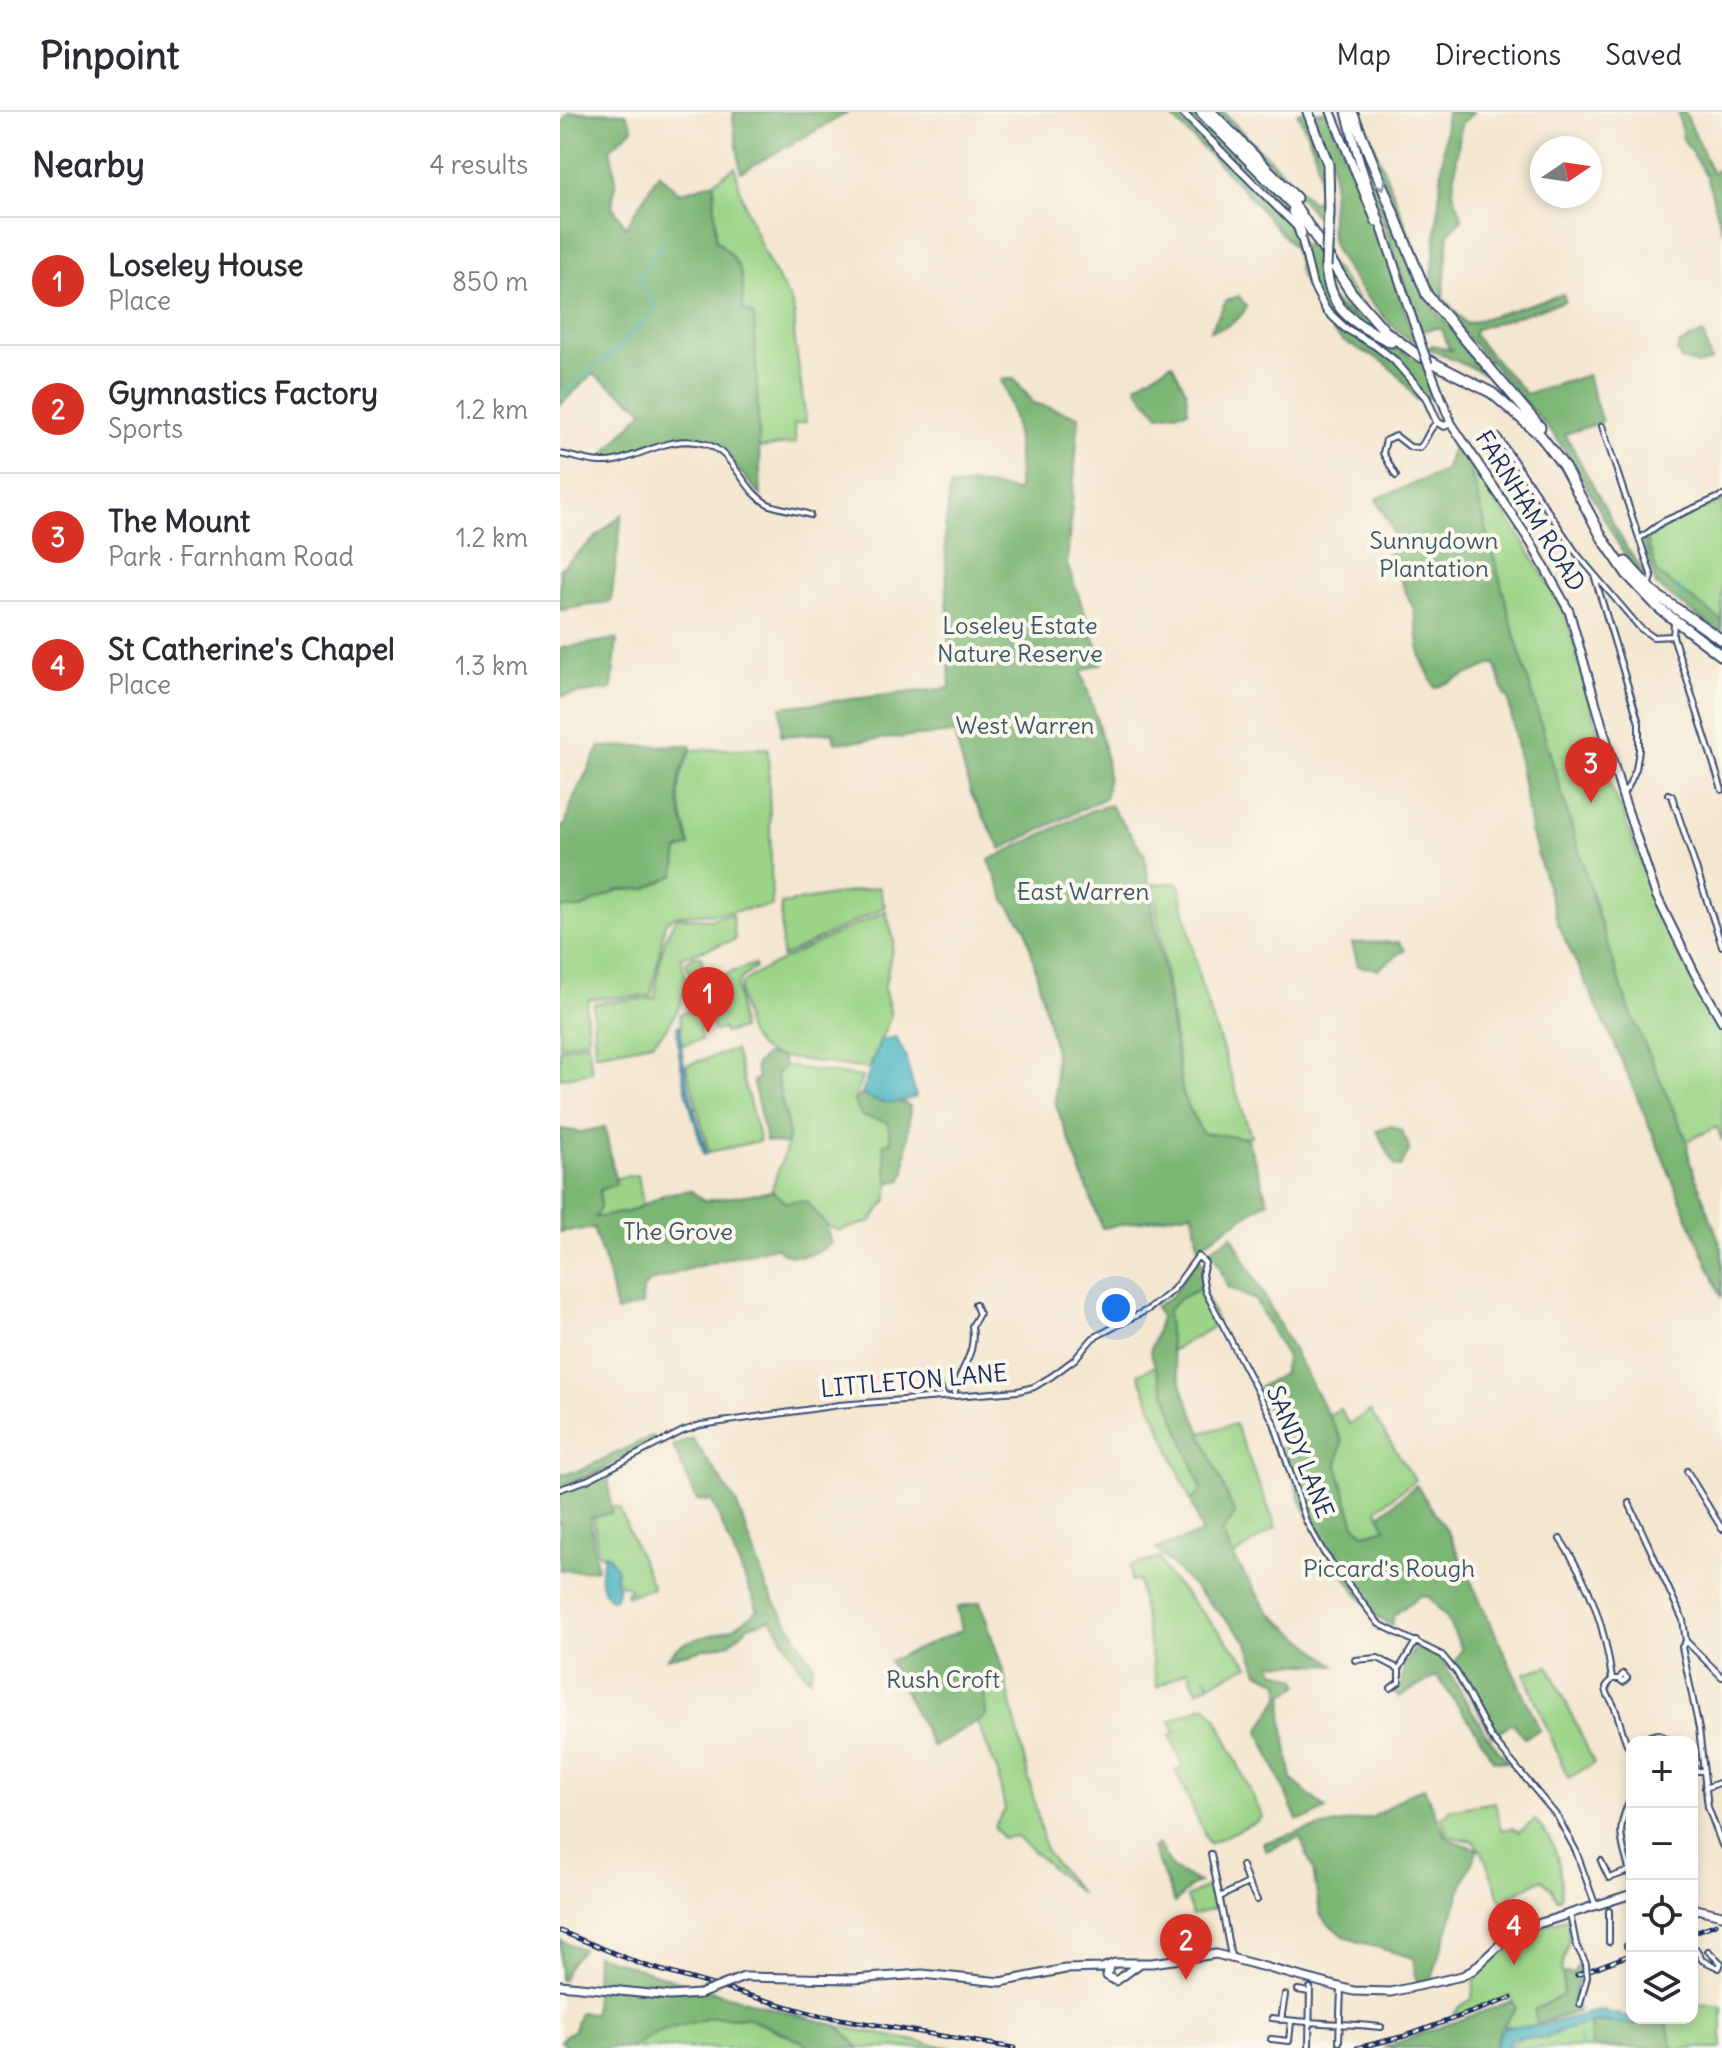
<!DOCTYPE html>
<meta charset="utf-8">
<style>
:root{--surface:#fff;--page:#f7f7f7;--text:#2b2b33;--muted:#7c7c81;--line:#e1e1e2;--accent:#d93025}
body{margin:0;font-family:Delius,sans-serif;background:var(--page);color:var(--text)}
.controls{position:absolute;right:24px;bottom:24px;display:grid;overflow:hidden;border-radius:16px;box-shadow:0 4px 12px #0003}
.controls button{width:72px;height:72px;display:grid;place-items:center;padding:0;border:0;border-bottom:2px solid var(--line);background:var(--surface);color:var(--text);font:40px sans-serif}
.compass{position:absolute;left:970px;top:24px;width:72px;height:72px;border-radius:50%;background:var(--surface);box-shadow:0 4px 12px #0003;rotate:77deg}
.you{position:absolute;left:556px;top:1196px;width:28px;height:28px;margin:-20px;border:6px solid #fff;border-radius:50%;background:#1a73e8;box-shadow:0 0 0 12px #1a73e833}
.badge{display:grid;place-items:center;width:52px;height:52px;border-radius:50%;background:var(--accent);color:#fff;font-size:26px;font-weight:700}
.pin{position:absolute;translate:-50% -66px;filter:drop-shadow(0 2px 4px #0008)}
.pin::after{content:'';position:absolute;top:42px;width:28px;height:24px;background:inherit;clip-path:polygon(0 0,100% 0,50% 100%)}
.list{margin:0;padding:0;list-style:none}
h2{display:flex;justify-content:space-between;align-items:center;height:104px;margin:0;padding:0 32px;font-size:34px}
h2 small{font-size:26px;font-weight:400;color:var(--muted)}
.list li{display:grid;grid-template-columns:52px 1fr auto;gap:24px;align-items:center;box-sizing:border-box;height:128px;padding:0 32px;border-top:2px solid var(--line)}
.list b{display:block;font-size:30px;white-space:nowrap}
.list p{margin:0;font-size:26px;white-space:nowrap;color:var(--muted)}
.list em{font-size:26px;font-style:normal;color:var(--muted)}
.icon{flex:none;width:44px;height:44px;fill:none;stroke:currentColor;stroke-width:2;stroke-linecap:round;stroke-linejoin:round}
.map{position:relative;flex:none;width:1162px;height:1936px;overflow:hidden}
header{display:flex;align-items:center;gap:48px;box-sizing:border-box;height:112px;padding:0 40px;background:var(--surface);border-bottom:2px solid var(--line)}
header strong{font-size:38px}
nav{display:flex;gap:44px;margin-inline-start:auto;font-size:28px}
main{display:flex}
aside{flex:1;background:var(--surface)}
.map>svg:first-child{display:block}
</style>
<header>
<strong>Pinpoint</strong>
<nav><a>Map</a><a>Directions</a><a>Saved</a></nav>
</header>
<main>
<aside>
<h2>Nearby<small>4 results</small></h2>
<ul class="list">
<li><span class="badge">1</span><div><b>Loseley House</b><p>Place</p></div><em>850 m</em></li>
<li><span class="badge">2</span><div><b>Gymnastics Factory</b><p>Sports</p></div><em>1.2 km</em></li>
<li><span class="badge">3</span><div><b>The Mount</b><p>Park · Farnham Road</p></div><em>1.2 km</em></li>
<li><span class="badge">4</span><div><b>St Catherine's Chapel</b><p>Place</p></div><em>1.3 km</em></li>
</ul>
</aside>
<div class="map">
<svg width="1162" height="1936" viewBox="0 0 1162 1936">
<rect width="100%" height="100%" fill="#fbf7ec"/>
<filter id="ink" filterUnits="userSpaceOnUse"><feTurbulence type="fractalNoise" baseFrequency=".0125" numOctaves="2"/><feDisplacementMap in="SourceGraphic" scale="16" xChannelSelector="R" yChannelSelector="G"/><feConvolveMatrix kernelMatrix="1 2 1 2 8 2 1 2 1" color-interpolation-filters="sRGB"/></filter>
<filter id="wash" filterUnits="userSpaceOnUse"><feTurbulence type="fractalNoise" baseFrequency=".006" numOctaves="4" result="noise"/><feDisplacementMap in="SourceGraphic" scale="32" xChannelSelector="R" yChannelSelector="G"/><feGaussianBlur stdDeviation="1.8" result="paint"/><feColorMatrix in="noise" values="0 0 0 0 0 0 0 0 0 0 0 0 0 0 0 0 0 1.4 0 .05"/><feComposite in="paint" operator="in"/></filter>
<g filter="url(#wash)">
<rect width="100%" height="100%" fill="#f4e7d0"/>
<path fill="#9bd487" stroke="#5b8272" stroke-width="2" d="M175 55C181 89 195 120 209 151 220 176 240 190 234 221L246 310 234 312 236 331 199 336 194 203 183 198C183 163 184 152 156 128L154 70Z
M770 151 828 225C791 208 774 192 770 151Z
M906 341 966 434 1006 503 1045 645 1048 668 1063 701 1092 784 1121 846 1162 917V1029L1157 1015 1127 1029 1067 892 1037 800 956 528Z
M1162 388V518L1100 472 1085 425Z
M208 636 212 794 161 801 117 803 105 811 91 884 29 887 26 894 28 927 0 934V796H21L59 778 86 777 118 738 130 734C120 692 111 679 131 638Z
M616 771 619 772 640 869 691 1024 687 1026 642 1021 623 984 593 772Z
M319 775 325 795 222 845 221 792Z
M326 799 334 829 324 876 331 904 308 957 215 944C199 938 187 926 185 908 184 898 176 881 182 872 189 860 305 809 326 799Z
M172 802 175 828 121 845C123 855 128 867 125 877 121 896 107 919 92 931L35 942 33 894 35 891 95 886C98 860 100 825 118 805L149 807Z
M134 844H141L145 866 164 863 194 852 195 856 181 867 177 874 181 917 164 921 163 917 153 919 151 907 139 908 141 928 122 933 120 902 139 895 126 850Z
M28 930 32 960 0 966V937Z
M175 938 200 1029 149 1040 126 953Z
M224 954 302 965 294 990 302 1004 328 1010 331 1030 323 1032 329 1071 327 1088 310 1110 278 1119 266 1113 246 1089 225 1090 212 1079C215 1059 230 1038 228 1018 227 999 218 981 216 962Z
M78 1063 83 1093 71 1099 34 1106 40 1096V1078L56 1072 55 1066Z
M642 1176 658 1212 611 1239 607 1199 620 1186Z
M595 1254 642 1378 631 1389 578 1262Z
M780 1297 789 1312 810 1299 855 1368 817 1397 825 1416 805 1422 795 1413 777 1354 782 1329 768 1303Z
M675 1312 716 1415 673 1445 661 1421 641 1321Z
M51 1395 59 1396 93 1476 67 1484 66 1480 70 1479 68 1474H64L55 1466 57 1458 48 1443 38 1442 33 1405 51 1401Z
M600 1446 606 1461 689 1553 650 1572 645 1564 649 1573 637 1579 628 1558 597 1575 578 1468 571 1469 570 1454Z
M989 1554 1034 1651 1008 1666 964 1561Z
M444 1561 486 1740 521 1782 456 1724 442 1726 434 1714 445 1698 438 1661 417 1610 426 1604 423 1568Z
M643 1594H647L656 1605 702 1704 698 1709 649 1732 616 1659 623 1654 610 1623 616 1620 610 1609Z
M935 1690 941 1718 953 1716 959 1720 975 1708C998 1733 1002 1754 1001 1786L997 1787 991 1776 982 1767 950 1784 959 1808 950 1811 923 1742 913 1729 887 1724 881 1704 888 1702V1698Z
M650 1773 654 1774 659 1795 632 1803 627 1785Z
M1009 1806 1008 1830 1001 1861 1014 1862 1017 1874 1012 1892 1017 1900 970 1915 943 1914 956 1896 950 1884 892 1905 899 1895 912 1887 915 1861 960 1821Z
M1132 1891 1162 1895V1936H947L961 1925 986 1926 1000 1919 1039 1909 1086 1910 1092 1906H1132Z
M153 1905 189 1906 256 1936H70L97 1920Z
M278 1914 391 1936H300Z"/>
<path fill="#7cb674" stroke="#4c7269" stroke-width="2" d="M9 0 66 1 73 16 50 37 56 67 52 94 66 115 99 61 119 81 154 70 156 128C184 152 183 163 183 197L194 203 201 384 153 328 109 327 56 346H41L84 298 33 262 0 293V13Z
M174 0H289L181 60 173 8Z
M607 0H633L726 93 730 100 726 108 736 120 741 133 751 130C770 142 757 169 771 186 792 211 833 235 862 251L874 285 857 288 840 265 824 250 784 230 773 220 746 176 739 160 735 137 681 75Z
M657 0H663L752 90 759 86C762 52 752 30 737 0H744C763 46 769 61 763 112L720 62Z
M751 0H767L833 162 855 229C834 226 774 148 771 126 769 106 774 85 773 64 772 43 759 20 751 0Z
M793 0H801L867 167 870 169 872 167 887 0H914L901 12 893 78C894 89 901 96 902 107L889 121 883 186 906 212 1003 182 1005 189 916 217 913 223 966 282 1027 263 1042 310 1005 322 1066 435 1089 467 1082 465 1061 437 1017 357 995 324 865 177Z
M1118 0H1125L1152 61 1162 55V119L1147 65 1123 27Z
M804 37 864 185 926 258 925 262 867 236 873 233 893 239 888 235 882 217 875 216 861 219 798 40Z
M679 184 687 195C678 210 667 216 650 219L666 189Z
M1143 221 1151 249 1138 253 1121 247 1117 238 1120 232Z
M612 251 626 279 628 299 599 303C591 292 581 286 576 273Z
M441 267H454L474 291 519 304 507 452 543 551 521 559C532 594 555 651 545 686L441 737 411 682 394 621 275 631 273 620 221 624V595L390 576 385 419 390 375 413 372 458 379C460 338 457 306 441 267Z
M896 327 906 341 956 528 1037 800 1067 892 1127 1029 1130 1050 1162 1137V1186L1056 935 999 815 972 723 948 585 945 584 935 551 875 576 861 546 854 498 829 442 833 423 831 414 816 387 885 359Z
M62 402 51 490 0 498V457Z
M1086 425 1098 462 1162 509V523L1096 473 1082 428Z
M57 527 52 577 0 584V536Z
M131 633C130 644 122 653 120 664 114 686 125 712 130 734L118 738 115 763 86 777 59 778 21 796H0V715L5 714 14 685 40 635Z
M550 693 584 741 623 984 642 1021 687 1026 708 1089 638 1135 633 1100 542 1116 496 993 495 939 466 817 445 788 429 748 530 699Z
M839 830 845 838 818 857 798 854 792 831Z
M205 943 222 945 224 954 216 962 228 1018 227 1033 206 1029 193 969 198 966 195 954Z
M302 982C323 995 338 986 350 994L345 1059 342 1068 329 1071 323 1032 331 1030 328 1010 302 1004 294 990Z
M830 1013 841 1018 850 1037 841 1055 835 1054 817 1019Z
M45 1015 56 1072 40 1078V1096L35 1106 71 1099 105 1082 130 1078 144 1089 212 1079 225 1090 246 1089 266 1113 271 1131C256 1144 231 1150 215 1135L135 1155 89 1170 83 1177 82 1193 56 1200 48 1161 33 1116 0 1120V1017L21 1020Z
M672 1124 782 1329 777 1354 795 1413 805 1422 825 1416 820 1403 856 1373 889 1422 980 1618 964 1626 953 1611 932 1624 893 1552 902 1537 886 1505 868 1484H860L834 1503 832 1513 819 1507 789 1471 750 1407 741 1389 718 1317 698 1276 722 1262 727 1246 695 1188 667 1175 659 1152 649 1138Z
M637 1146 642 1150V1176L620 1186 607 1199 611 1239 625 1283 675 1402 662 1421 673 1445 709 1500 775 1553 712 1551 715 1559 737 1567 739 1573 724 1583 722 1604 732 1668 766 1697 751 1705 737 1708 699 1619 720 1584V1570L698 1560 687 1529 596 1437 642 1421 631 1389 642 1378 590 1240 601 1205 595 1195 612 1184Z
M92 1324 97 1329 28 1364 0 1373V1362L19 1359Z
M132 1326 176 1390 208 1479 253 1552 250 1567 242 1559 211 1507 189 1514 170 1531 108 1546C125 1523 146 1527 171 1517 180 1513 190 1504 198 1498L152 1389 137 1388 113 1334Z
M48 1357 51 1401 30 1406 37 1457 18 1459 0 1458V1377Z
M420 1490 444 1561 423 1569 426 1604 373 1635 329 1549 402 1518 397 1496Z
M856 1533 880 1545 925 1621 948 1650 933 1648 916 1619 877 1564 839 1585 833 1579 841 1574 844 1554Z
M864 1676 886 1726 918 1737 903 1771 872 1866 857 1871 853 1846 787 1826 768 1812 760 1802 753 1758 740 1725 706 1739 703 1731 742 1719 813 1705 850 1681Z
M598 1732 613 1757 639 1771 631 1774 615 1791 592 1736Z
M0 1828 22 1837 6 1857 3 1868H0Z
M36 1843 154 1880 278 1914 300 1936H256L189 1906 153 1905 97 1920 70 1936H9L1 1929 4 1924 14 1918 20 1900 34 1901Z
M1022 1852 1020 1858 1022 1869H1017L1012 1892 1017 1900 977 1911 974 1898 1003 1883V1861L1013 1862 1018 1853Z
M952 1889 956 1896 940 1917 934 1936H823Z
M1092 1906H1105L1113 1936H1032L1030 1912C1052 1906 1071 1918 1092 1906Z"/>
<path fill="#46b4c1" stroke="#307290" stroke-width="2" d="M117 914H120C121 958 135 999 147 1042L144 1043C132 1000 118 959 117 914Z
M336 925 345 943 356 985C336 992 321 994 302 982L320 928Z
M44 1442 48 1443 57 1458 54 1463 55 1470 59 1473 56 1486 50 1487C36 1472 41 1460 44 1442Z
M1041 1898 1072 1906H1092L1072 1913 1039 1909 1000 1919 986 1926 956 1925 949 1929 947 1936H936L939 1923 945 1914 976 1915Z"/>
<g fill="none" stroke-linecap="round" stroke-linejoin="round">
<path stroke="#46b4c1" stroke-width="2" d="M0 283 65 231 64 226 73 221 95 196 93 188 79 169C83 145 96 145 103 128
M0 339 40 347
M1114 476 1126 485
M1017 1890 1019 1899
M1019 1923 1020 1936"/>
</g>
</g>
<g filter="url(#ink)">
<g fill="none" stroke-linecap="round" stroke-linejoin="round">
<defs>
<path id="street" d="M1042 314 1092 465 1089 474
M938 325 1017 442 1080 516 1093 525 1113 524
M0 342C17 345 37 353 55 349 85 342 113 322 146 332 174 340 182 378 208 392 221 398 237 398 250 403
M836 364 823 341 826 328 836 324 850 335 859 336C867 330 866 320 877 310
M1079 427 1104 409 1162 384
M1035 466 1079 611V638L1076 657 1068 675 1062 682
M1114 511 1113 524 1162 678
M1108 682 1112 684 1162 834
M376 1266 384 1284
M394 1284C398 1256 417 1245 412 1214L419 1202 415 1192
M1127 1359 1162 1417
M0 1377 27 1368 123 1319 141 1313 279 1293 458 1279 474 1275 492 1264 515 1247 533 1226 589 1197 613 1178 638 1144 645 1151 642 1162 645 1179 714 1311 746 1409 764 1441 819 1512 882 1543 897 1561 931 1625 997 1704 1016 1739 1035 1792
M1069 1391 1123 1508 1126 1529 1122 1535 1139 1617 1148 1695 1162 1733
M1000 1427C1030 1471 1045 1515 1052 1567
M1126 1529 1162 1565
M795 1548 818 1546 839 1557
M1059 1567 1063 1570 1067 1566 1063 1562 1059 1567H1052L1046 1575C1046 1583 1050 1585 1053 1592 1061 1609 1062 1626 1072 1642
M831 1576 839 1570V1557L856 1529
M1085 1630 1090 1624 1098 1622 1113 1630
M1132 1653 1138 1659H1143
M1145 1676 1162 1670
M1072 1683C1053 1723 1063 1729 1072 1769
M651 1742 671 1844
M1041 1749 1049 1766 1069 1759
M688 1771 697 1788
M660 1785 688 1771 682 1754
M1049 1799V1830
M1010 1802 1016 1832 1026 1852
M1067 1834 1072 1833
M1132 1836 1136 1837 1142 1848 1159 1856 1161 1851 1148 1839
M738 1878 749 1880
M1020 1892 1027 1865
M712 1906C749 1912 784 1911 821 1915
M721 1908 725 1883
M711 1927 729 1929 731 1910
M779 1930 781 1876
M749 1935 750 1876"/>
<path id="secondary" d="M622 0 739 117 753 173 766 198 785 216 816 234 834 248 866 285 877 310 884 314 891 311"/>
<path id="primary" d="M771 0 816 110
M786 0 800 51 859 227
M868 252 891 311 971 431 1009 499 1062 682 1096 783 1135 862 1162 909
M1132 1796 1162 1803
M549 1854 547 1864 556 1869 578 1853
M184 1865 294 1867 362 1862 441 1870 505 1857 542 1856 555 1851H592L656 1842 794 1879 831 1880 902 1864 913 1858 948 1825 965 1816 1072 1782
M0 1873 110 1884 140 1882"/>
<path id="highway" d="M641 0 738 98 791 180 825 219 856 242 932 281 980 323 1003 353 1043 427 1067 462 1099 496 1162 544
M651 0 736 86
M748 0 768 52 769 100
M792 0 867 183 980 315
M733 99 741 122
M766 155C770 200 794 211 831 230
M1066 450 1095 482 1162 528"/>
</defs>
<use href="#street" stroke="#3c4b6f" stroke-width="8"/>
<use href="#secondary" stroke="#3c4b6f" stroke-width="10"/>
<use href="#primary" stroke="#3c4b6f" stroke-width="11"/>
<use href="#highway" stroke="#3c4b6f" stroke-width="13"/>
<use href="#street" stroke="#fff" stroke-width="4"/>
<use href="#secondary" stroke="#fff" stroke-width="6"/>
<use href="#primary" stroke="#fff" stroke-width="7"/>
<use href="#highway" stroke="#fff" stroke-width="9"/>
<defs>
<path id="rail" d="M0 1819 83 1853 257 1903 454 1936
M1132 1821 1156 1812
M1017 1863 1072 1842
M797 1936 845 1924 951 1886"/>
</defs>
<use href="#rail" stroke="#1b2f5e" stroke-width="5"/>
<use href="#rail" stroke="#fbf7ec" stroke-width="2" stroke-dasharray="6" stroke-linecap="butt"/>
<defs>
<path id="street-bridge" d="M1026 1852 1027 1865"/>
<path id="primary-bridge" d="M859 227 868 252
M140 1882 184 1865"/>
<path id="highway-bridge" d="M766 155 769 100"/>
</defs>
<use href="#street-bridge" stroke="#3c4b6f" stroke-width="8" stroke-linecap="butt"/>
<use href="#primary-bridge" stroke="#3c4b6f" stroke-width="11" stroke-linecap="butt"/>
<use href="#highway-bridge" stroke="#3c4b6f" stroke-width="13" stroke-linecap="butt"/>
<use href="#street-bridge" stroke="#fff" stroke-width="4"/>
<use href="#primary-bridge" stroke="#fff" stroke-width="7"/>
<use href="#highway-bridge" stroke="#fff" stroke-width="9"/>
</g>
<defs><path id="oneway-chevron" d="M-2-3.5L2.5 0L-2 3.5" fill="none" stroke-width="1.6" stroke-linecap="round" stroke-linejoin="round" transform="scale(2)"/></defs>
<use stroke="#8d97ae" href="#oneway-chevron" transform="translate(821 72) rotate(69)"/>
</g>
<g text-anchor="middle" stroke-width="8" stroke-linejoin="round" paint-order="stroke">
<g font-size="24" fill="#1b2f5e" stroke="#fbf7ec">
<text transform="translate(970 399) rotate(58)" y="8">FARNHAM ROAD</text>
<text transform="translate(354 1269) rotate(-5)" y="8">LITTLETON LANE</text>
<text transform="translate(740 1340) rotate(68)" y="8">SANDY LANE</text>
</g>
<g font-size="24" fill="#3b5868" stroke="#fbf7ec">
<text x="874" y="437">Sunnydown<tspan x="874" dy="28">Plantation</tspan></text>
<text x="460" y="522">Loseley Estate<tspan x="460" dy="28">Nature Reserve</tspan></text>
<text x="465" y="622">West Warren</text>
<text x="523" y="788">East Warren</text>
<text x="118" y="1128">The Grove</text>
<text x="829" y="1465">Piccard's Rough</text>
<text x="383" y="1576">Rush Croft</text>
</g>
</g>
</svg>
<div class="controls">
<button>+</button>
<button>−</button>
<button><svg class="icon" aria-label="locate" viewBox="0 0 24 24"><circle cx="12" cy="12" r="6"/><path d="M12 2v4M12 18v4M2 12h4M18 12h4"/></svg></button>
<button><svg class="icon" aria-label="layers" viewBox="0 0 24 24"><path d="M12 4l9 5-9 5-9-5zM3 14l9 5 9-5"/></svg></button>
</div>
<svg class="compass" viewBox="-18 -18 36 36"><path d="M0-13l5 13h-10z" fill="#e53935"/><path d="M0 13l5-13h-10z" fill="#7c7c81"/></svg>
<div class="you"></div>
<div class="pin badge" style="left:148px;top:921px">1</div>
<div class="pin badge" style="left:626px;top:1868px">2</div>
<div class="pin badge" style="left:1031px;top:691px">3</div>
<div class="pin badge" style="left:954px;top:1853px">4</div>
</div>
</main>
